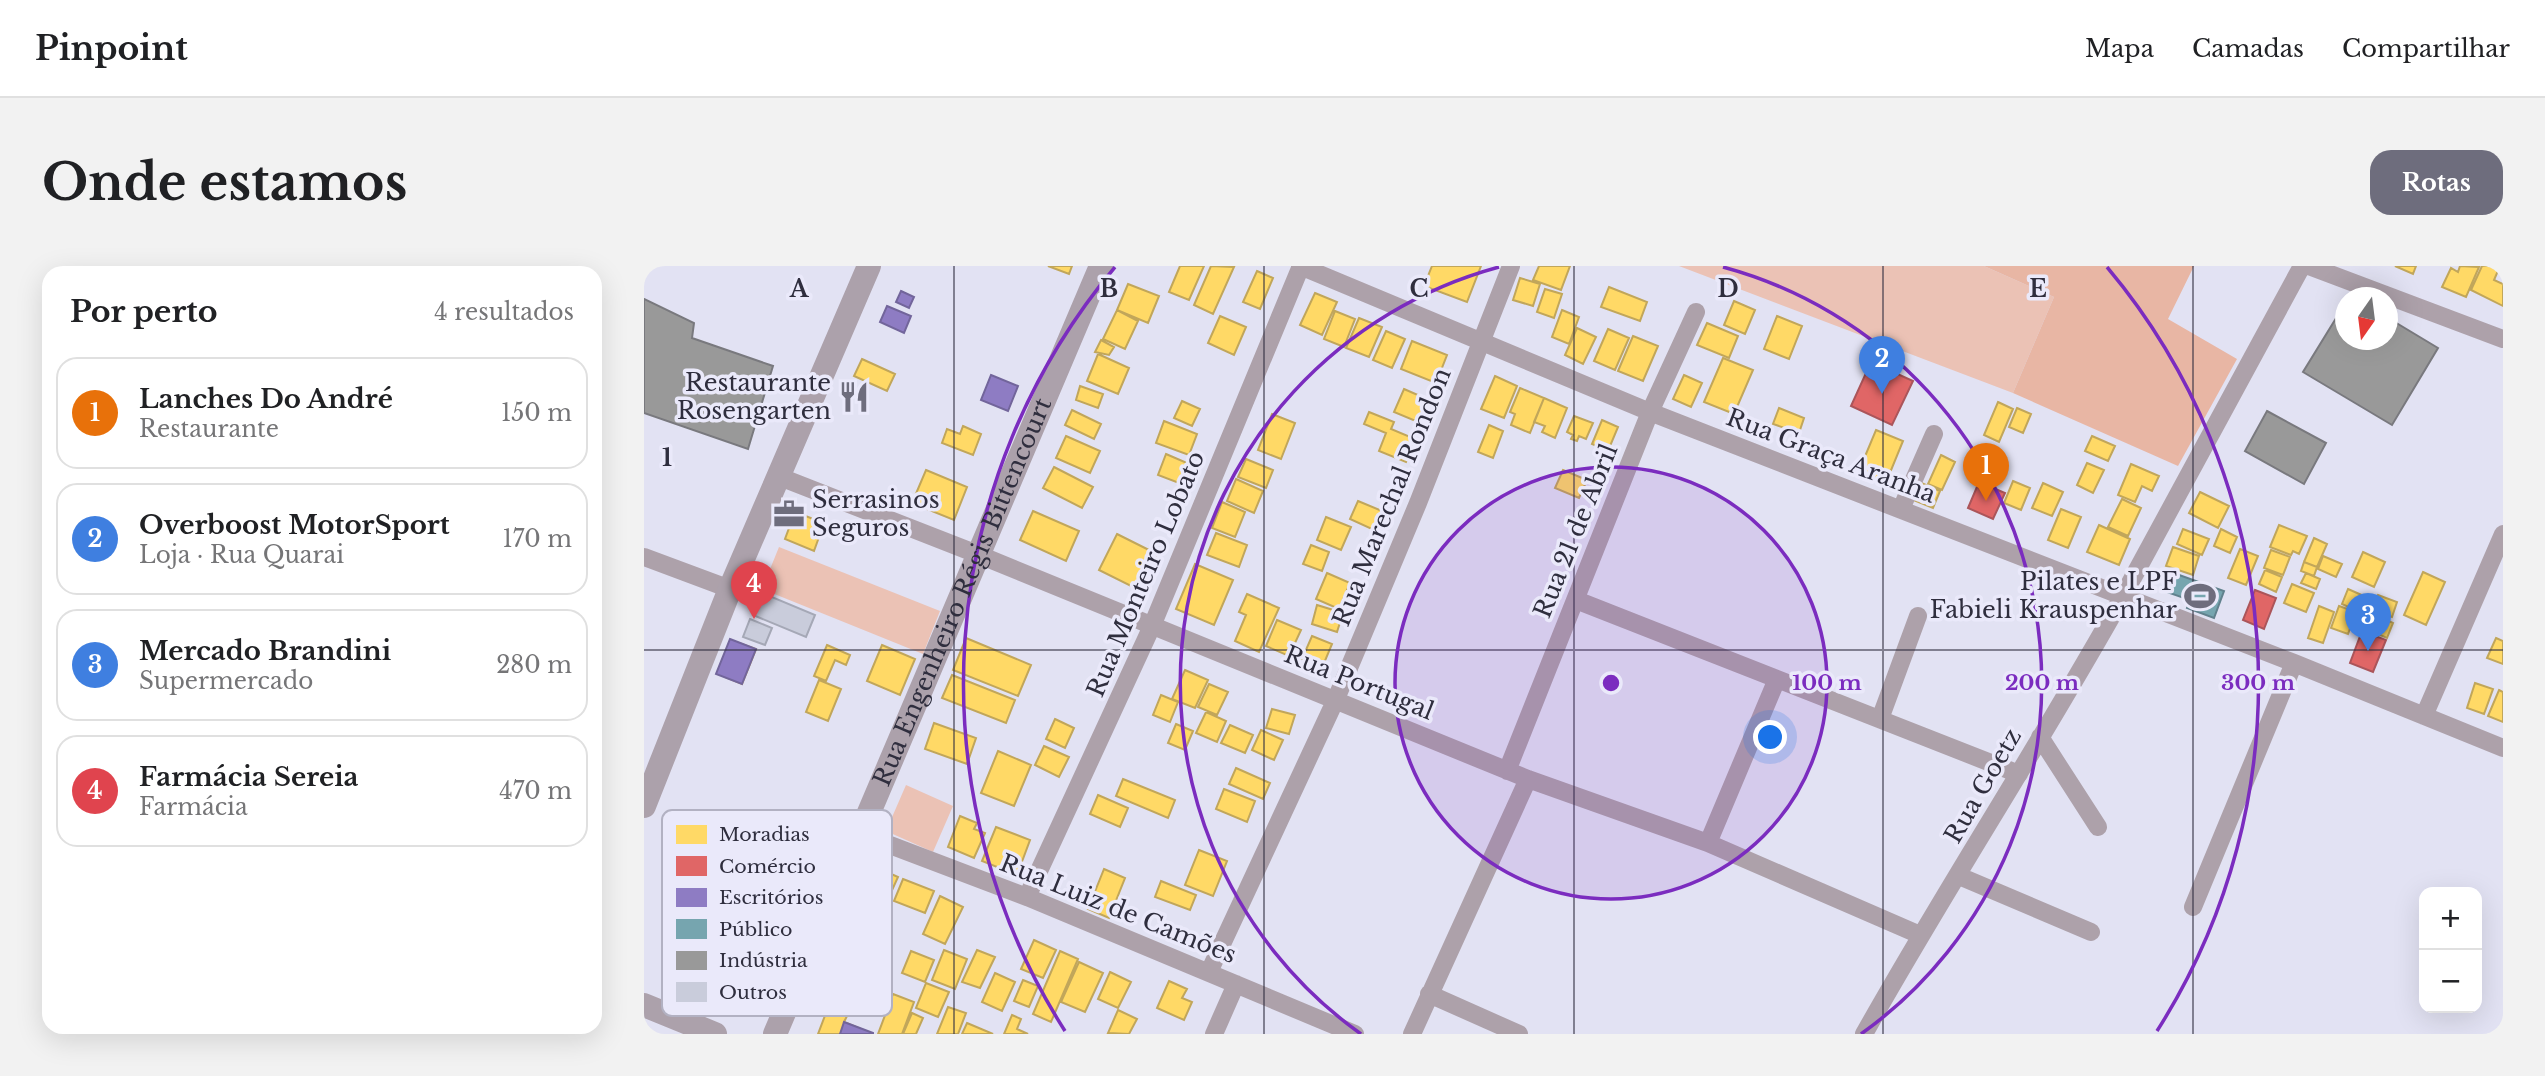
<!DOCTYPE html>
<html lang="pt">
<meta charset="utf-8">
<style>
:root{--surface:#fff;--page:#f2f2f2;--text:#202124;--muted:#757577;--line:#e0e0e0;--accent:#6e6d7d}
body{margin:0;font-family:"Libre Baskerville",serif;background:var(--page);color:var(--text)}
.controls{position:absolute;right:21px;bottom:21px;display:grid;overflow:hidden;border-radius:14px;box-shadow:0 7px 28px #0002}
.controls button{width:63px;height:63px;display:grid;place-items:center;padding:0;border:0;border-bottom:2px solid var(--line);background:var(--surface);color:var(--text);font:35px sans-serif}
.compass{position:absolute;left:1691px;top:21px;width:63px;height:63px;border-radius:50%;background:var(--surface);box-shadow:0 7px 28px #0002;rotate:194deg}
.you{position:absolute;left:1127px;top:472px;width:24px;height:24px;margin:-18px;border:5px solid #fff;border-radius:50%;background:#1a73e8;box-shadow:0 0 0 10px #1a73e833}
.badge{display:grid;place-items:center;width:46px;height:46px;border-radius:50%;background:var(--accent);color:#fff;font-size:23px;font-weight:700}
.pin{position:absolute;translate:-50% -58px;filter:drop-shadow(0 2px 4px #0008)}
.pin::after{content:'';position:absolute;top:37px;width:24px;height:21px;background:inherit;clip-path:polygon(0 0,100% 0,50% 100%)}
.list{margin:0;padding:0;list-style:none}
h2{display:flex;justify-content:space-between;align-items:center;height:91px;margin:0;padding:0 28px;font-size:30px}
h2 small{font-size:23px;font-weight:400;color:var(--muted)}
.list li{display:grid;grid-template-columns:46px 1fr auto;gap:21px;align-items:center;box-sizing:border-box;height:112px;margin:0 14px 14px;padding:0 14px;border:2px solid var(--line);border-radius:21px}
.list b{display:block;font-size:26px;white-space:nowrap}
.list p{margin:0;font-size:23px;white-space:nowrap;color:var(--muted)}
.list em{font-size:23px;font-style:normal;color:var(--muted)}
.map{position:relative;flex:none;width:1859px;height:768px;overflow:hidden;border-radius:21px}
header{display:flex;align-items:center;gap:42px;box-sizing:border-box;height:98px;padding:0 35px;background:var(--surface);border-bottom:2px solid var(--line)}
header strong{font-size:33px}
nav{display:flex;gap:38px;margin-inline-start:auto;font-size:24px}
.intro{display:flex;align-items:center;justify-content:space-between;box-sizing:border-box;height:168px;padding:0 42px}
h1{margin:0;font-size:49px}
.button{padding:18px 32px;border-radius:21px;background:var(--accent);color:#fff;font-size:24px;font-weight:700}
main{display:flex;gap:42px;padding:0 42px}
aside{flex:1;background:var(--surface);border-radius:21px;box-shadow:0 7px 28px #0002}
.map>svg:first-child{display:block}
</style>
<header>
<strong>Pinpoint</strong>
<nav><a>Mapa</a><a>Camadas</a><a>Compartilhar</a></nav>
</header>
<div class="intro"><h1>Onde estamos</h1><a class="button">Rotas</a></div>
<main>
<aside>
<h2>Por perto<small>4 resultados</small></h2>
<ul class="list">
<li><span class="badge" style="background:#e8710a">1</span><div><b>Lanches Do André</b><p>Restaurante</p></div><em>150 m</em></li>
<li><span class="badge" style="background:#3f7fe0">2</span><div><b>Overboost MotorSport</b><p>Loja · Rua Quarai</p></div><em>170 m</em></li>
<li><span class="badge" style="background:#3f7fe0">3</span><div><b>Mercado Brandini</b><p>Supermercado</p></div><em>280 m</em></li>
<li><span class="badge" style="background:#e0444e">4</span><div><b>Farmácia Sereia</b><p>Farmácia</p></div><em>470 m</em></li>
</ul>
</aside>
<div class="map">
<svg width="1859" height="768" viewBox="0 0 1859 768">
<rect width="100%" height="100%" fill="#e2e2f3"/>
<path fill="#ebc2b5" d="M1035 0H1340L1410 31 1369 127Z
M135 281 296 345 279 388 118 323Z
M262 519 309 540 289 586 242 565Z"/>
<path fill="#e8b6a4" d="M1340 0H1550L1524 53 1593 93 1534 200 1369 127 1410 31Z"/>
<path fill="#ffd966" stroke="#c1a65a" stroke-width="2" d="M404 0H428L425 8Z
M536 0H560L545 34 525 26Z
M567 0 590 1 569 48 550 39Z
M788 0H837L823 36 780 20Z
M895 0H926L917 24 889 14Z
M1751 0H1772L1769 8Z
M1816 0 1835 1 1822 31 1798 21 1807 2 1814 6Z
M1838 0H1856L1850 14 1859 18V40L1827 24Z
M613 5 629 12 616 43 599 36Z
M876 12 896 18 889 40 869 34Z
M484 18 515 30 504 57 473 44Z
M965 21 1003 36 996 55 957 41Z
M901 23 918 28 910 52 893 46Z
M671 27 693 36 678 69 656 59Z
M1090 35 1111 44 1101 68 1080 59Z
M473 44 494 55 481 83 459 73Z
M918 44 935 51 925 78 908 71Z
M691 45 711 53 700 81 680 73Z
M576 50 602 61 590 89 564 77Z
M1133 50 1158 60 1145 93 1120 83Z
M715 52 738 61 725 91 702 82Z
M1063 57 1094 70 1085 92 1053 79Z
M933 62 952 71 939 98 921 89Z
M964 63 985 72 971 104 950 95Z
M742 65 761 73 748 102 729 94Z
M989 70 1014 80 999 115 974 105Z
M457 74 470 81 465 89 451 86Z
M768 75 803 89 792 117 757 103Z
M454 88 485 102 474 128 443 115Z
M1079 92 1109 104 1090 148 1060 136Z
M218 93 251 108 243 125 210 110Z
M1040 109 1058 117 1047 141 1029 133Z
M851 110 873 120 860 152 837 143Z
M436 120 459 128 454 142 432 134Z
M876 122 900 132 886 167 867 159 871 148 866 146Z
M760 123 783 133 774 156 750 146Z
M900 132 923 142 911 172 898 166 901 160 890 156Z
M538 135 556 143 548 160 530 152Z
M1354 136 1369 143 1355 176 1340 169Z
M1135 142 1160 152 1155 167 1129 158Z
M1373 142 1387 148 1379 167 1365 161Z
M428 144 457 158 450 173 421 159Z
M725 146 750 156 747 163 771 173 762 196 735 185 742 167 720 158Z
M628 148 651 157 637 193 614 184Z
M930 150 949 157 942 173 935 170 933 175 927 173 929 169 923 166Z
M958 154 974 161 964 185 948 178Z
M520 155 553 168 545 189 512 177Z
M845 159 859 165 849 192 834 186Z
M319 160 337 168 329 189 298 177 303 163 316 168Z
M1232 164 1259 175 1241 219 1214 207Z
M422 170 456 185 446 207 412 192Z
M1448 170 1471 180 1464 195 1441 185Z
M522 188 543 197 535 217 514 209Z
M1297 189 1311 196 1298 224 1284 218Z
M602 193 629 204 622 222 594 211Z
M1443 197 1460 204 1449 227 1433 219Z
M1487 198 1515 210 1508 225 1498 220 1491 236 1474 229Z
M410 201 449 221 438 242 399 222Z
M282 204 323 221 310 254 268 237Z
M919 204 943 214 935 232 911 222Z
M592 213 619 225 610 247 583 235Z
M1369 215 1386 222 1377 244 1360 237Z
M1275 216 1296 225 1289 242 1267 233Z
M1399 217 1419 226 1408 250 1388 242Z
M1556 226 1585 240 1574 262 1545 247Z
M1478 233 1497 242 1484 270 1464 261Z
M714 235 738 245 730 264 706 253Z
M578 236 601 246 591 271 568 262Z
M1417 243 1437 251 1424 282 1404 274Z
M389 245 435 265 422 295 376 274Z
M151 246 180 257 170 285 141 273Z
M682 251 707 261 697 284 673 274Z
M1455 259 1486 273 1475 299 1443 286Z
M1635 259 1663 270 1655 288 1649 285 1647 289 1626 281Z
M1539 263 1565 273 1558 289 1533 278Z
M1577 263 1593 271 1586 287 1570 280Z
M572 267 603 279 595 301 563 289Z
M473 268 513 288 495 324 455 304Z
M1670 272 1683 278 1673 301 1660 296Z
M667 279 685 286 678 305 659 298Z
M1529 281 1555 290 1549 309 1522 300Z
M1596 283 1614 290 1602 319 1584 312Z
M1627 284 1646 291 1639 309 1620 302Z
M1719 286 1741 296 1730 321 1708 311Z
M1679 290 1698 298 1692 311 1674 303Z
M1660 296 1673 301 1670 310 1657 305Z
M551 298 589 314 570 359 532 343Z
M1621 304 1638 311 1632 326 1615 318Z
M1779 306 1801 316 1782 359 1760 349Z
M683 307 706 317 695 343 672 333Z
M1662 307 1676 313 1672 323 1657 317Z
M1648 318 1670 327 1662 346 1640 337Z
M1704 323 1720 330 1713 345 1698 338Z
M603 328 635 342 615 386 591 375 602 349 595 346Z
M1734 329 1753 336 1748 351 1728 344Z
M673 339 699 347 693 366 668 358Z
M1675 340 1690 346 1679 377 1664 372Z
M1695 340 1712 346 1704 368 1687 362Z
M1736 351 1749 357 1743 372 1729 366Z
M633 354 657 364 645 390 622 380Z
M668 370 688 378 678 402 658 393Z
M322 372 387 399 374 430 309 404Z
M1852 372 1859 375V398L1843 392Z
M95 377 112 383 98 418 81 411Z
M183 379 206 389 202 399 191 394 182 415 170 410Z
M238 379 271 393 256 429 223 415Z
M541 404 564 414 551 442 528 433Z
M308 409 371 434 362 457 298 432Z
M175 414 197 423 184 455 162 446Z
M1831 417 1849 423 1840 448 1823 442Z
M565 418 584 426 573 449 554 441Z
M1855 424 1859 426V456L1844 450Z
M517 429 534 436 526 456 509 449Z
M628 443 651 449 645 468 622 462Z
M562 446 582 455 573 476 552 467Z
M411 453 430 462 421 482 402 473Z
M290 457 332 472 323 498 281 483Z
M532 458 549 465 541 484 524 477Z
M586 459 609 469 601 487 577 477Z
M617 464 639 474 630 494 608 484Z
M400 480 425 491 415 511 391 499Z
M354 485 387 499 370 540 337 527Z
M592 502 626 517 619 533 585 518Z
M479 513 531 534 524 552 472 530Z
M580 523 611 535 603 556 572 543Z
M454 529 484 542 476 561 446 548Z
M316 550 333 557 330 563 341 567 330 592 304 581Z
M352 561 386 574 373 609 338 595Z
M555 584 583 595 569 630 541 619Z
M234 602 254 611 240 642 219 633Z
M460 603 481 612 465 652 444 643Z
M259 613 290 625 281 647 250 635Z
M517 615 552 629 546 644 511 631Z
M296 630 319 641 301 678 279 668Z
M390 674 412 684 399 712 377 703Z
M300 684 323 693 311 723 288 714Z
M333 684 351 691 336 722 318 716Z
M267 685 290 694 281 716 258 707Z
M416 685 434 693 407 756 389 748Z
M435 696 459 707 441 746 417 736Z
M466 706 487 716 474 742 454 733Z
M351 707 371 716 358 745 338 736Z
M379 714 394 720 385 741 370 735Z
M525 715 543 723 538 732 548 736 540 754 513 742Z
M282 717 305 726 294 751 272 742Z
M249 728 270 736 258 768H234Z
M185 739 205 746 200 756 229 768H174Z
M304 741 322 747 314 768H293Z
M474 744 493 753 485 768 464 767Z
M268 747 279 752 272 768H259Z
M368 749 377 753 373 763 384 768H360Z
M323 757 349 768H318Z"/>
<path fill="#e06666" stroke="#ab555a" stroke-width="2" d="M1227 96 1269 115 1248 159 1207 140Z
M1335 216 1361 227 1349 253 1324 242Z
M1611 324 1632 332 1620 363 1599 354Z
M1718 365 1742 374 1729 406 1706 397Z"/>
<path fill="#8e7cc3" stroke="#72659b" stroke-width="2" d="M257 25 270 31 265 42 252 36Z
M243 40 267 50 260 67 236 56Z
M347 109 374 120 364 145 337 134Z
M86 373 112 383 98 418 72 408Z
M200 756 229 767V768H196Z"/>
<path fill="#76a5af" stroke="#61818d" stroke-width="2" d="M1524 305 1580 325 1570 352 1543 342 1546 334 1517 324Z"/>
<path fill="#999" stroke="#79797e" stroke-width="2" d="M0 33 50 57 48 72 129 100 104 183 0 147Z
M1702 36V74H1744V52L1794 82 1748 159 1659 106Z
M1623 145 1682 177 1660 218 1601 185Z"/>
<path fill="#c9ccdb" stroke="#a5a8b6" stroke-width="2" d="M118 327 171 349 162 371 109 349Z
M106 353 128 362 121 379 99 371Z"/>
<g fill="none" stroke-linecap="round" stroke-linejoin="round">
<path stroke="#ada1aa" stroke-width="18" d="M656 0 1006 146 1650 397 1859 482
M1665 0 1859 73
M136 211 333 288 884 513 1064 577 1276 669
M1257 243 1290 168
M0 291 86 323
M932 334 1375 508
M1780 450 1859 268
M1236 453 1274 350
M1396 471 1454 561
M863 505 1006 146 1052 46
M217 568 383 631 711 768
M1064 577 1133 413
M1315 610 1447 666
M383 631 508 360 657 0
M1549 641 1650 397
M565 706 692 433 774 237 867 0
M785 728 875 768
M570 768 592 718
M768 768 884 513
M1220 768C1303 620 1396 479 1479 330 1539 221 1598 110 1658 0"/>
<g stroke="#aca1ab" stroke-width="24">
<path d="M0 540 86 323 225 0"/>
<path d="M0 739 71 768"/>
<path id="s1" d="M131 768 457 0"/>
</g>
</g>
<path fill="none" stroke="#2f2e3e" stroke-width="2" stroke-opacity="0.55" d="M310 0V768M620 0V768M930 0V768M1239 0V768M1549 0V768M0 384H1859"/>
<circle cx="967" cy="417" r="216" fill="#7b2cbf" fill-opacity=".12"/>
<g fill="none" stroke="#7b2cbf" stroke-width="3.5">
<circle cx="967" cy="417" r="216"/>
<path d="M717 768A431 431 0 0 1 855 1M1079 1A431 431 0 0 1 1217 768"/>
<path d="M421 765A647 647 0 0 1 471 1M1463 1A647 647 0 0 1 1513 765"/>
</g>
<defs>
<symbol id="restaurant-bare" viewBox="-9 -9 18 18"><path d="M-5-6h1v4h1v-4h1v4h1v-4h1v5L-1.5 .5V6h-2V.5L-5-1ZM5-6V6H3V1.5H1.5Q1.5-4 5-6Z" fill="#6e6d7d" stroke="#eae9fa" stroke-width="2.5" paint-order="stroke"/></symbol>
<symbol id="office-bare" viewBox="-9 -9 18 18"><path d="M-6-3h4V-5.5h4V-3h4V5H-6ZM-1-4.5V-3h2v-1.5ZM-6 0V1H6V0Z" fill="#6e6d7d" stroke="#eae9fa" stroke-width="2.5" paint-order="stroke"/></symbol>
<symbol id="stadium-bare" viewBox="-9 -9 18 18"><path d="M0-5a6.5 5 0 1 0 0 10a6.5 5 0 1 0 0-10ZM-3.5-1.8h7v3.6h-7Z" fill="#6e6d7d" stroke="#eae9fa" stroke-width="2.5" paint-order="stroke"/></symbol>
</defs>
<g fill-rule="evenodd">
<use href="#restaurant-bare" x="188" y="109" width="44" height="44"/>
<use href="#office-bare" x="123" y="226" width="44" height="44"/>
<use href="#stadium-bare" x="1534" y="308" width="44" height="44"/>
</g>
<g text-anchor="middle" stroke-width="7" stroke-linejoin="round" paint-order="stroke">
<g font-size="24" fill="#2f2e3e" stroke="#eae9fa" text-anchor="end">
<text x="187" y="125">Restaurante<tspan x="187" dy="28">Rosengarten</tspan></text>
<text x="168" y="242" text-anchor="start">Serrasinos<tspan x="168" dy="28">Seguros</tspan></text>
<text x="1533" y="324">Pilates e LPF<tspan x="1533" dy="28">Fabieli Krauspenhar</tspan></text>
</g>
<g font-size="24" fill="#2f2e3e" stroke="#eae9fa">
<text transform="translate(1187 190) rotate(21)" y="8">Rua Graça Aranha</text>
<text transform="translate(748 231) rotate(-68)" y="8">Rua Marechal Rondon</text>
<text transform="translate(932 265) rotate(-68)" y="8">Rua 21 de Abril</text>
<text transform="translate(502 308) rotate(-67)" y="8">Rua Monteiro Lobato</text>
<text dy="8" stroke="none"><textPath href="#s1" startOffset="480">Rua Engenheiro Régis Bittencourt</textPath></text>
<text transform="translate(715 417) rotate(22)" y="8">Rua Portugal</text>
<text transform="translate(1339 520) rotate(-60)" y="8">Rua Goetz</text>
<text transform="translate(474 643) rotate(22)" y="8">Rua Luiz de Camões</text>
</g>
</g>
<rect x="18" y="544" width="230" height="206" rx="10" fill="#eae9fa" stroke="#b2b1c2" stroke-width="2"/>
<rect x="32" y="559" width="31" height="19" fill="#ffd966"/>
<rect x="32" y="590" width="31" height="20" fill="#e06666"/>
<rect x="32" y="622" width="31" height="19" fill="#8e7cc3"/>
<rect x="32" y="653" width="31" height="20" fill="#76a5af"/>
<rect x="32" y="685" width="31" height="19" fill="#999"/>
<rect x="32" y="716" width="31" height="20" fill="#c9ccdb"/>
<g font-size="19" fill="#2f2e3e">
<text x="75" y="575">Moradias</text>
<text x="75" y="607">Comércio</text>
<text x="75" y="638">Escritórios</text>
<text x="75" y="670">Público</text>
<text x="75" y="701">Indústria</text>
<text x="75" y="733">Outros</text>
</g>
<g font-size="23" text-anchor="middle" font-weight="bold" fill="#2f2e3e" stroke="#eae9fa" stroke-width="7" stroke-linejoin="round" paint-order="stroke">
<text x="155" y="31">A</text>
<text x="465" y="31">B</text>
<text x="775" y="31">C</text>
<text x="1084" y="31">D</text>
<text x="1394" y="31">E</text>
<text x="23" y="200">1</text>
</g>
<circle cx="967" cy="417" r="10" fill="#7b2cbf" stroke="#eae9fa" stroke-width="3.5"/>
<g font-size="21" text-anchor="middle" font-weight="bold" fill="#7b2cbf" stroke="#eae9fa" stroke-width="7" stroke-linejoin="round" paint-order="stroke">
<text x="1183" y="424">100 m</text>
<text x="1398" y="424">200 m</text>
<text x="1614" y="424">300 m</text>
</g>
</svg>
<div class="controls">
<button>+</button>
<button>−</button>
</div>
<svg class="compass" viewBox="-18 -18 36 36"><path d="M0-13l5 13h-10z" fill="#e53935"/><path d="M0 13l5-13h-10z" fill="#757577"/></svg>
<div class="you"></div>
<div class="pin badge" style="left:1342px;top:235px;background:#e8710a">1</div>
<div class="pin badge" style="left:1238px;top:128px;background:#3f7fe0">2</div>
<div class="pin badge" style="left:1724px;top:385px;background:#3f7fe0">3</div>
<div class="pin badge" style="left:110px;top:353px;background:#e0444e">4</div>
</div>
</main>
